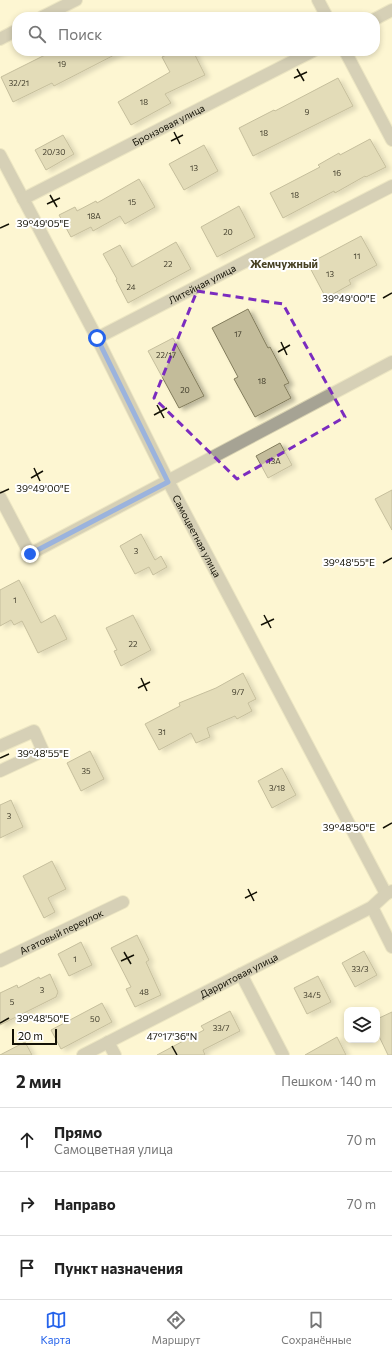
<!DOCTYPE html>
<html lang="ru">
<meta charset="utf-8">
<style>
:root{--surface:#fff;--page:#f2f2f2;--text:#222;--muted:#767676;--line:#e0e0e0;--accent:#2563eb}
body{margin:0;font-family:Commissioner,sans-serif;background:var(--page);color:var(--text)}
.controls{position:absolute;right:12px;bottom:12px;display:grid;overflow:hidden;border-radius:8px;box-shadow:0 2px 6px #0003}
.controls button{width:36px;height:36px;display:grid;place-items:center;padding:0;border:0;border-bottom:1px solid var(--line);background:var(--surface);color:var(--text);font:20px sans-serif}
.scale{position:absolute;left:12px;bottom:10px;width:45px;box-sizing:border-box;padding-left:4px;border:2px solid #141206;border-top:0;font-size:11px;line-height:14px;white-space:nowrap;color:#141206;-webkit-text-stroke:3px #fff;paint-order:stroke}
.stop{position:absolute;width:12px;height:12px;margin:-9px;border:3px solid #2563eb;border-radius:50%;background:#fff}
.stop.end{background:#2563eb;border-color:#fff;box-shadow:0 1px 4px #0008}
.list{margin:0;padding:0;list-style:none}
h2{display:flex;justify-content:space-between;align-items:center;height:52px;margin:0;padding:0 16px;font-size:17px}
h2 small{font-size:13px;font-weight:400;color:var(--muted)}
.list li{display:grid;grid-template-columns:26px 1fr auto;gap:12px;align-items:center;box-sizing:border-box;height:64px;padding:0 16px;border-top:1px solid var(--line)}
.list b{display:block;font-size:15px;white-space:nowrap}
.list p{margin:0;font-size:13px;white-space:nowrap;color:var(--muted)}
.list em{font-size:13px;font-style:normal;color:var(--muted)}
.icon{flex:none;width:22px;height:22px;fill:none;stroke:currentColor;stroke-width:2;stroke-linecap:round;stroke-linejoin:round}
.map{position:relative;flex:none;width:392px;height:1055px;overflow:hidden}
.search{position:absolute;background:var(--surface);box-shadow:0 2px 6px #0003;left:12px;right:12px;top:12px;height:44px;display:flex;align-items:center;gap:10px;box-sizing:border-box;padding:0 14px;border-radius:16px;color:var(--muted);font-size:15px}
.sheet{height:244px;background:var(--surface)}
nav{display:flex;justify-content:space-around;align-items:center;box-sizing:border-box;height:56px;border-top:1px solid var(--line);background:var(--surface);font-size:11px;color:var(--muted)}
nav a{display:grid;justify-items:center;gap:2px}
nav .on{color:var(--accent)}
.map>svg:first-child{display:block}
</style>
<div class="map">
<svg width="392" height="1055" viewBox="0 0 392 1055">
<defs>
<filter id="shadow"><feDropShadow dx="4.5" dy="2.5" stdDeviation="2" flood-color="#0004"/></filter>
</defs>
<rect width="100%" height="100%" fill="#fdf6d2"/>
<path fill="#c3bc9a" stroke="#827c5c" filter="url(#shadow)" d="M53 51H122L54 86 52 83 13 102 1 77Z
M175 51H193L205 75 165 94 171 103 131 125 118 102 170 72 162 57Z
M338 78 353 106 253 156 239 128 274 110 275 111Z
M63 135 74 154 46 170 35 150Z
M370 139 386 167 366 177 365 176 335 193 334 191 283 218 270 193 320 167 318 165 339 153 340 155Z
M204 145 218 171 184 190 169 164Z
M139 179 155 207 125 224 120 216 93 231 91 227 71 237 59 215 75 207 77 211 96 201 97 203Z
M239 206 255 237 217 257 201 227Z
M361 236 377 265 349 280 351 284 326 298 308 264Z
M176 242 191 269 128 303 116 280 117 279 103 254 120 245 132 267Z
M248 309 268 348 270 347 289 383 284 385 291 398 255 417 234 379 238 377 212 328Z
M173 338 204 396 179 408 148 351Z
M280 443 292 465 268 478 256 456Z
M392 490V530L375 499Z
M141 534 155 560 161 556 167 567 153 575 149 567 135 574 120 546Z
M19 580 41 623 55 615 67 639 38 653 22 621 14 625 11 620 0 626V590Z
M133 615 151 650 121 666 114 651 117 650 106 628Z
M243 673 256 699 248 703 252 711 237 719 235 716 207 728 210 737 196 743 191 733 159 750 145 724 180 706 179 703 216 688Z
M90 751 104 779 81 791 67 763Z
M282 768 296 795 272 808 258 781Z
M11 800 23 827 0 838V805Z
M52 861 66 889 48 898 55 912 44 918 23 876Z
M137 935 149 960 146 962 161 995 135 1007 126 989 131 987 111 948Z
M81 942 92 965 69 976 58 954Z
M364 951 377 975 355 987 342 963Z
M50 974 58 992 56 997 0 1025V993L17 985 18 988 39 977 40 979Z
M318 976 331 1002 307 1014 294 988Z
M102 1003 112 1022 61 1049 51 1030Z
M230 1011 240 1031 203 1050 205 1055H157L204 1030 201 1026Z
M392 1012V1055H388L377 1032V1019Z
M337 1037 346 1055H305Z
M25 1042 32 1055H0Z"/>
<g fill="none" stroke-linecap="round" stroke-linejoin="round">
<defs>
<g id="minor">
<path d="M318 0 327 17"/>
<path d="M42 17 76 0"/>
<path d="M375 19 392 10"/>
<path d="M0 39 17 30"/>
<path d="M345 51 392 140"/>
<path id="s1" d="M0 155 97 338 168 481 386 894"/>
<path id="s2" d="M23 199 313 51"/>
<path id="s3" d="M97 338 392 186"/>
<path d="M0 497 30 554 392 362"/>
<path d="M0 746 34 731 43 751 0 771"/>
<path d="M372 907 392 947"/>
<path id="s4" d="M0 961 123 902"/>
<path d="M241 974 283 1055"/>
<path d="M108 1042 115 1055"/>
<path id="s5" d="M83 1055 372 907 386 894 392 891"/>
</g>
</defs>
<use href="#minor" stroke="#d8d2b1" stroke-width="14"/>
<use href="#minor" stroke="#a6a394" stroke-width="12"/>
</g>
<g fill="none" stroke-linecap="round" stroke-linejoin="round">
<path stroke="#2563eb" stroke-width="5" d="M30 554 168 482 97 338"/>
</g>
<path d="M0 0H392V1055H0ZM197 291 283 304 345 417 237 479 154 398Z" fill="#fdf6d2" fill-opacity=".55" fill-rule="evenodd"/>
<path fill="none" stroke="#7b2cbf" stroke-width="3" stroke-dasharray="8 5" stroke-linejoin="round" d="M197 291 283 304 345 417 237 479 154 398Z"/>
<path fill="none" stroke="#141206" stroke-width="1.5" d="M297 69 304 81M294 78 307 72M174 132 180 144M171 141 183 135M50 195 57 207M47 204 60 198M0 228 9 224M383 298 392 293M281 342 287 355M278 352 290 345M157 405 164 418M154 415 167 408M34 468 40 481M31 478 43 471M0 493 9 489M383 563 392 558M264 615 271 628M261 625 274 619M141 678 147 691M138 688 150 682M0 758 9 754M383 828 392 823M248 889 254 901M245 898 257 892M124 952 131 964M121 961 134 955M0 1023 9 1018M172 1046 177 1055"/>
<g text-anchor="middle" stroke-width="4" stroke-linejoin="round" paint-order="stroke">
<g font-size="8" fill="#403c2b">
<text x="62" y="67">19</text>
<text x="19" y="86">32/21</text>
<text x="144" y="105">18</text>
<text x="307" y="115">9</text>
<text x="264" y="136">18</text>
<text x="54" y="155">20/30</text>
<text x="194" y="171">13</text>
<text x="337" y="176">16</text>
<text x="295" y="198">18</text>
<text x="132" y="205">15</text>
<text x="94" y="219">18А</text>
<text x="228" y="235">20</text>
<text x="357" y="259">11</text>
<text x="168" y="267">22</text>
<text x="330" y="277">13</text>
<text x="131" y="290">24</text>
<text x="238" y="337">17</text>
<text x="166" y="358">22/17</text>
<text x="262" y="384">18</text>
<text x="185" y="393">20</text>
<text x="274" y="464">13А</text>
<text x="136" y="554">3</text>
<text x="15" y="603">1</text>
<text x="133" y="647">22</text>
<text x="238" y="695">9/7</text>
<text x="162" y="735">31</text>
<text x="86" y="774">35</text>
<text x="277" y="791">3/18</text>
<text x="9" y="819">3</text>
<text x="75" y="962">1</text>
<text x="360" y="972">33/3</text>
<text x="42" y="993">3</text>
<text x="144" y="995">48</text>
<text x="312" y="998">34/5</text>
<text x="12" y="1005">5</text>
<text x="95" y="1022">50</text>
<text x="221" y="1031">33/7</text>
</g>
<g font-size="10" fill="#141206" stroke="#fff">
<text dy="4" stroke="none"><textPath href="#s2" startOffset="163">Бронзовая улица</textPath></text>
<text dy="4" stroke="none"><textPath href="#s3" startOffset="118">Литейная улица</textPath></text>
<text dy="4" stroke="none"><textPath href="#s1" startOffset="429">Самоцветная улица</textPath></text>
<text dy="4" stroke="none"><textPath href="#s4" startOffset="68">Агатовый переулок</textPath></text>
<text dy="4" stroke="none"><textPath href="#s5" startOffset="175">Дарритовая улица</textPath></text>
</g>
<g font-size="11" font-weight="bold" fill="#474123" stroke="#fff">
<text x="284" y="268">Жемчужный</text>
</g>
</g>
<g font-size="10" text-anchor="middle" fill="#141206" stroke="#fff" stroke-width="4" stroke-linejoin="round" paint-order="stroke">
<text x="43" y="227">39°49'05"E</text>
<text x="349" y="302">39°49'00"E</text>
<text x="43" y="492">39°49'00"E</text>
<text x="349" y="566">39°48'55"E</text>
<text x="43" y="757">39°48'55"E</text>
<text x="349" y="831">39°48'50"E</text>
<text x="43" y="1022">39°48'50"E</text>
<text x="172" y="1040">47°17'36"N</text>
</g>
</svg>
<div class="controls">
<button><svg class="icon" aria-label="layers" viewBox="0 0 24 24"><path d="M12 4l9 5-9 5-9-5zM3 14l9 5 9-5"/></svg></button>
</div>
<div class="scale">20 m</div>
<div class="stop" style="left:97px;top:338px"></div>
<div class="stop end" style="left:30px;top:554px"></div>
<div class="search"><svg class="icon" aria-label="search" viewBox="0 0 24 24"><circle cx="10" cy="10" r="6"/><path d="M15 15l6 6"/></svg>Поиск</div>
</div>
<section class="sheet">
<h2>2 мин<small>Пешком · 140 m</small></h2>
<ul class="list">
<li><svg class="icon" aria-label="ahead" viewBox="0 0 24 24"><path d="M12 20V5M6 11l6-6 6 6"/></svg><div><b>Прямо</b><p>Самоцветная улица</p></div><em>70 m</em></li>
<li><svg class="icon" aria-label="right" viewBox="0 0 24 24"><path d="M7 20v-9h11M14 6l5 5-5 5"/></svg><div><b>Направо</b></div><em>70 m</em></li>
<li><svg class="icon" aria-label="arrive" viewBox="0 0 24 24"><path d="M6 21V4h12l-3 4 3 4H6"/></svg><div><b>Пункт назначения</b></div></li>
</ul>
</section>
<nav>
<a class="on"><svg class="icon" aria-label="map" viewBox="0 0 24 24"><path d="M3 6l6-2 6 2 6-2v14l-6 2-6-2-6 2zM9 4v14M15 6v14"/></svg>Карта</a>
<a><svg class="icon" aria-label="directions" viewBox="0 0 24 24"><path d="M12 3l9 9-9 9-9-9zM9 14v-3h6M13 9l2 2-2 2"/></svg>Маршрут</a>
<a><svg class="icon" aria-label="saved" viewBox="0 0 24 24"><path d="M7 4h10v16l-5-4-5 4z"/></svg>Сохранённые</a>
</nav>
